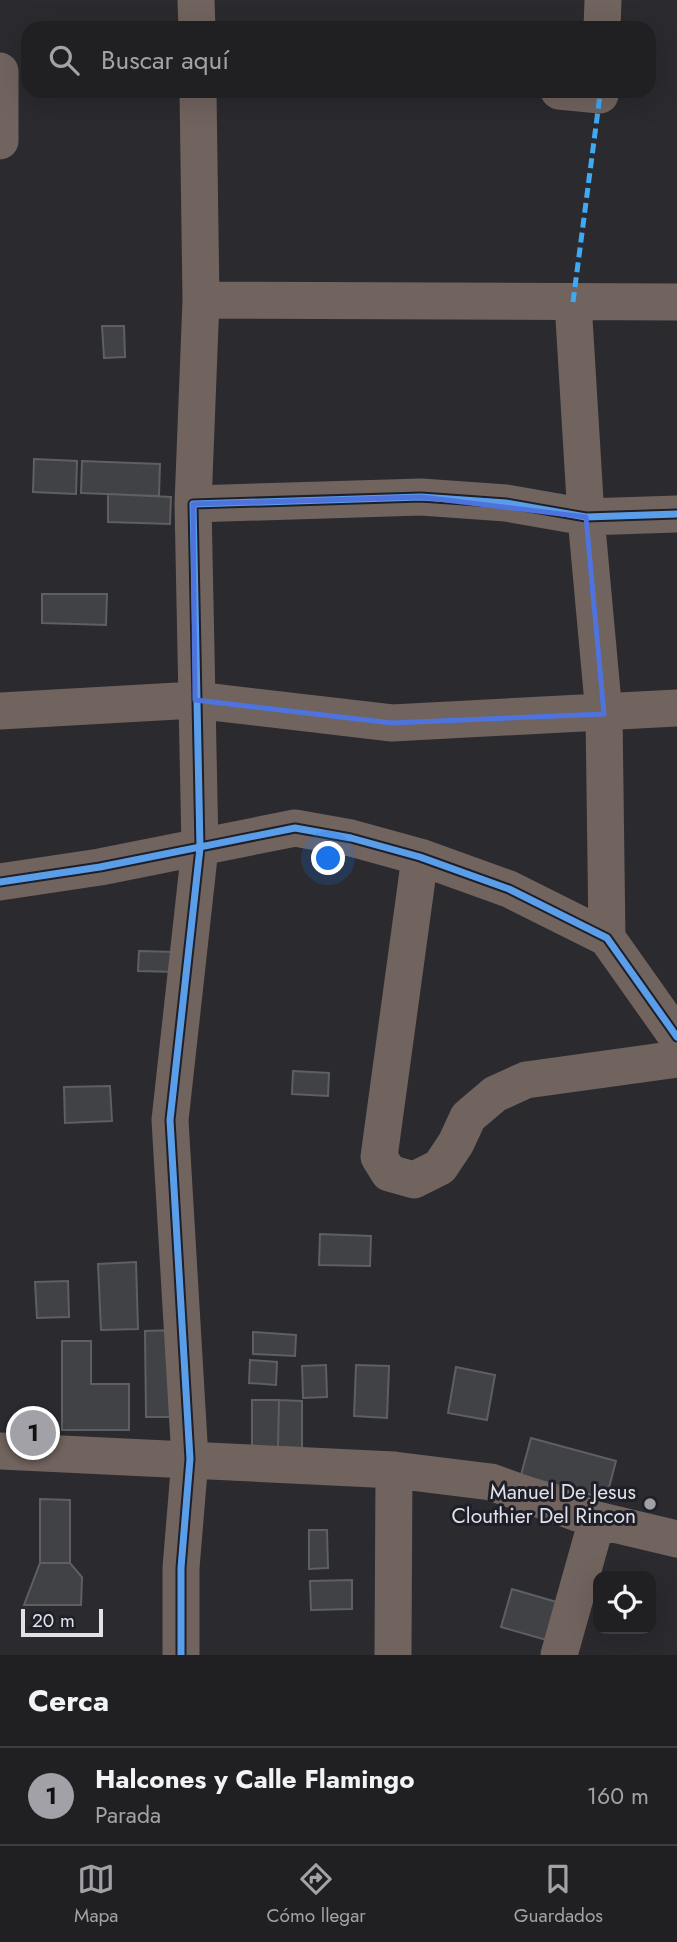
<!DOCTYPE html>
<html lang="es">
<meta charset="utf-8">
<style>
:root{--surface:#202023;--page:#28282b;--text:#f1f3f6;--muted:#a2a3a6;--line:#3d3e41;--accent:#a1a1a7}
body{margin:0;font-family:Jost,sans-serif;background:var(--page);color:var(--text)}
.controls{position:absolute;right:21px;bottom:21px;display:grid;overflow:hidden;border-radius:14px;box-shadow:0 7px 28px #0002}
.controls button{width:63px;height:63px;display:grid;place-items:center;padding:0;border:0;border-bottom:2px solid var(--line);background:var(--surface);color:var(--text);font:35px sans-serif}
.scale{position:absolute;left:21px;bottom:18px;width:82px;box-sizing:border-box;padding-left:7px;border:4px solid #e1e1e8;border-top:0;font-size:19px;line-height:24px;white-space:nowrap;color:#e1e1e8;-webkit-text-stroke:5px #1e1f28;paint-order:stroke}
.you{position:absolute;left:329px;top:859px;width:24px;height:24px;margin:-18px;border:5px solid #fff;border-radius:50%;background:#1a73e8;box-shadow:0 0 0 10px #1a73e833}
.badge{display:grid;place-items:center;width:46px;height:46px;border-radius:50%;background:var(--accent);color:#111;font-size:23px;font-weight:700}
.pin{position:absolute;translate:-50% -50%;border:4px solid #fff;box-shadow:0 2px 7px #0006}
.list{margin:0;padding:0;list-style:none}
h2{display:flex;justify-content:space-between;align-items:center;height:91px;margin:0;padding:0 28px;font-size:30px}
h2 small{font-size:23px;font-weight:400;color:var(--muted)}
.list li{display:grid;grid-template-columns:46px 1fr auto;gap:21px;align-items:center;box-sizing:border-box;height:98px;padding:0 28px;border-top:2px solid var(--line)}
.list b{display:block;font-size:26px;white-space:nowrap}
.list p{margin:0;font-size:23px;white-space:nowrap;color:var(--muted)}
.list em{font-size:23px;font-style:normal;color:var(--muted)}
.icon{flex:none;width:38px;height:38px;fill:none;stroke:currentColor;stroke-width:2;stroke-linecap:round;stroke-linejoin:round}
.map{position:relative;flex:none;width:677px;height:1655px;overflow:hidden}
.search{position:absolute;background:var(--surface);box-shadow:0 7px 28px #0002;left:21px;right:21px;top:21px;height:77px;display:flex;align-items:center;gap:18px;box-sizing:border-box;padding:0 24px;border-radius:21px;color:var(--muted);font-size:26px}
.sheet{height:189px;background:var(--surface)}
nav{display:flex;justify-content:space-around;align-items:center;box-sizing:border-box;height:98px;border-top:2px solid var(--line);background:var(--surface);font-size:19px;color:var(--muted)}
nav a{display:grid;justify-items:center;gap:4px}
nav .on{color:var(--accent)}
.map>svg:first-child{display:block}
</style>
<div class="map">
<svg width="677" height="1655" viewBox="0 0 677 1655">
<rect width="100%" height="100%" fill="#2a2a2f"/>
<path fill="#414246" stroke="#5e5f63" stroke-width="2" d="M102 326H124L125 357 104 358Z
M34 459 77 461 76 494 33 492Z
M82 461 160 464 159 496 81 493Z
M108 494 171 497 170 524 108 522Z
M42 594H107L106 625 42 623Z
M139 951 176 952V972L138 971Z
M293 1071 329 1073 328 1096 292 1094Z
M110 1086 112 1121 65 1123 64 1087Z
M320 1234 371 1236 370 1266 319 1265Z
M136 1262 138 1329 101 1330 98 1264Z
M68 1281 69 1317 37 1318 35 1282Z
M175 1330 176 1417H146L145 1331Z
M253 1332 296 1335 295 1356 253 1354Z
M62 1341H91V1384H129V1430H62Z
M250 1360 277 1362 276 1385 249 1383Z
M326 1365 327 1397 303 1398 302 1366Z
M356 1365 389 1366 387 1418 354 1416Z
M456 1367 495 1375 487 1420 448 1413Z
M252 1400H279L278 1447H252Z
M279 1400 302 1401V1448L278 1447Z
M531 1438 616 1461 606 1499 521 1475Z
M40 1499 70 1500V1563H40Z
M309 1530H327L328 1568 309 1569Z
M40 1563H70L82 1577 81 1605H24Z
M352 1580V1609L311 1610 310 1581Z
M512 1589 560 1603 550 1641 501 1627Z"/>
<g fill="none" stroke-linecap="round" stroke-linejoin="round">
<path stroke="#71635e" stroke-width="37" d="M196 0 197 28
M602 28 603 0
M0 71V141
M559 91 600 95V91
M201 300 677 302
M573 302 586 517 604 714 607 938
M193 504 201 300 198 91
M0 711 195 700 392 723 677 708
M420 857 379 1157 389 1173 414 1180 440 1167 456 1143 468 1117 495 1094 526 1080 677 1059
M0 882 100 867 295 828 351 838 420 857 509 889 607 938 677 1037
M0 1451 394 1470 491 1482 597 1520 677 1539
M181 1655V1568L190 1459 170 1120 200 848 193 504 421 497 506 503 586 517 677 514
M393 1655 394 1470
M559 1655 597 1520"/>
<path stroke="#3fa9f5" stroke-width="5" stroke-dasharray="10 5" stroke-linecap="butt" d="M573 302 600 95"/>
<defs>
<path id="cycleway" d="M0 882 100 867 295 828 351 838 420 857 509 889 607 938 677 1037
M181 1655V1568L190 1459 170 1120 200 848 193 504 421 497 506 503 586 517 677 514"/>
</defs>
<use href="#cycleway" stroke="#1e1f28" stroke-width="11"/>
<use href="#cycleway" stroke="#5a9eea" stroke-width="7"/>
</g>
<path fill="none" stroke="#4e73dc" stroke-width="5" stroke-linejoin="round" d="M421 497 586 517 604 714 392 723 195 700 193 504Z"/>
<circle fill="#a1a1a7" stroke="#1e1f28" stroke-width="2.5" cx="650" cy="1504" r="7"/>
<g text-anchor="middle" stroke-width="6" stroke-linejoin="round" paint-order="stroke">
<g font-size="21" fill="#e1e1e8" stroke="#1e1f28" text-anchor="end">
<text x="636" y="1499">Manuel De Jesus<tspan x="636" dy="24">Clouthier Del Rincon</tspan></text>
</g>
</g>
</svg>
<div class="controls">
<button><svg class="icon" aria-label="locate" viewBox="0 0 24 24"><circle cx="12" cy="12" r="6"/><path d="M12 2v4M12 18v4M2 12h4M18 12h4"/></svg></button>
</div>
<div class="scale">20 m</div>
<div class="you"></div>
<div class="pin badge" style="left:33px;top:1433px">1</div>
<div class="search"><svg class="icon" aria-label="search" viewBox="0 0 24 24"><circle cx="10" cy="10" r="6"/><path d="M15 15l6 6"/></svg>Buscar aquí</div>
</div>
<section class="sheet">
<h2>Cerca<small></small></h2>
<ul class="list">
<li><span class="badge">1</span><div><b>Halcones y Calle Flamingo</b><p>Parada</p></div><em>160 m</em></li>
</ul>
</section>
<nav>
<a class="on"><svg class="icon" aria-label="map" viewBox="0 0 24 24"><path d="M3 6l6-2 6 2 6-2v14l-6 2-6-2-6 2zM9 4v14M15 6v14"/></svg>Mapa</a>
<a><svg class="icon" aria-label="directions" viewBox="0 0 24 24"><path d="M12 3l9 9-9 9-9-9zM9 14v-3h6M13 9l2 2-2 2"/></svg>Cómo llegar</a>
<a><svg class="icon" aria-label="saved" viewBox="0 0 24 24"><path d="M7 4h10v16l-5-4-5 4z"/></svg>Guardados</a>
</nav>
